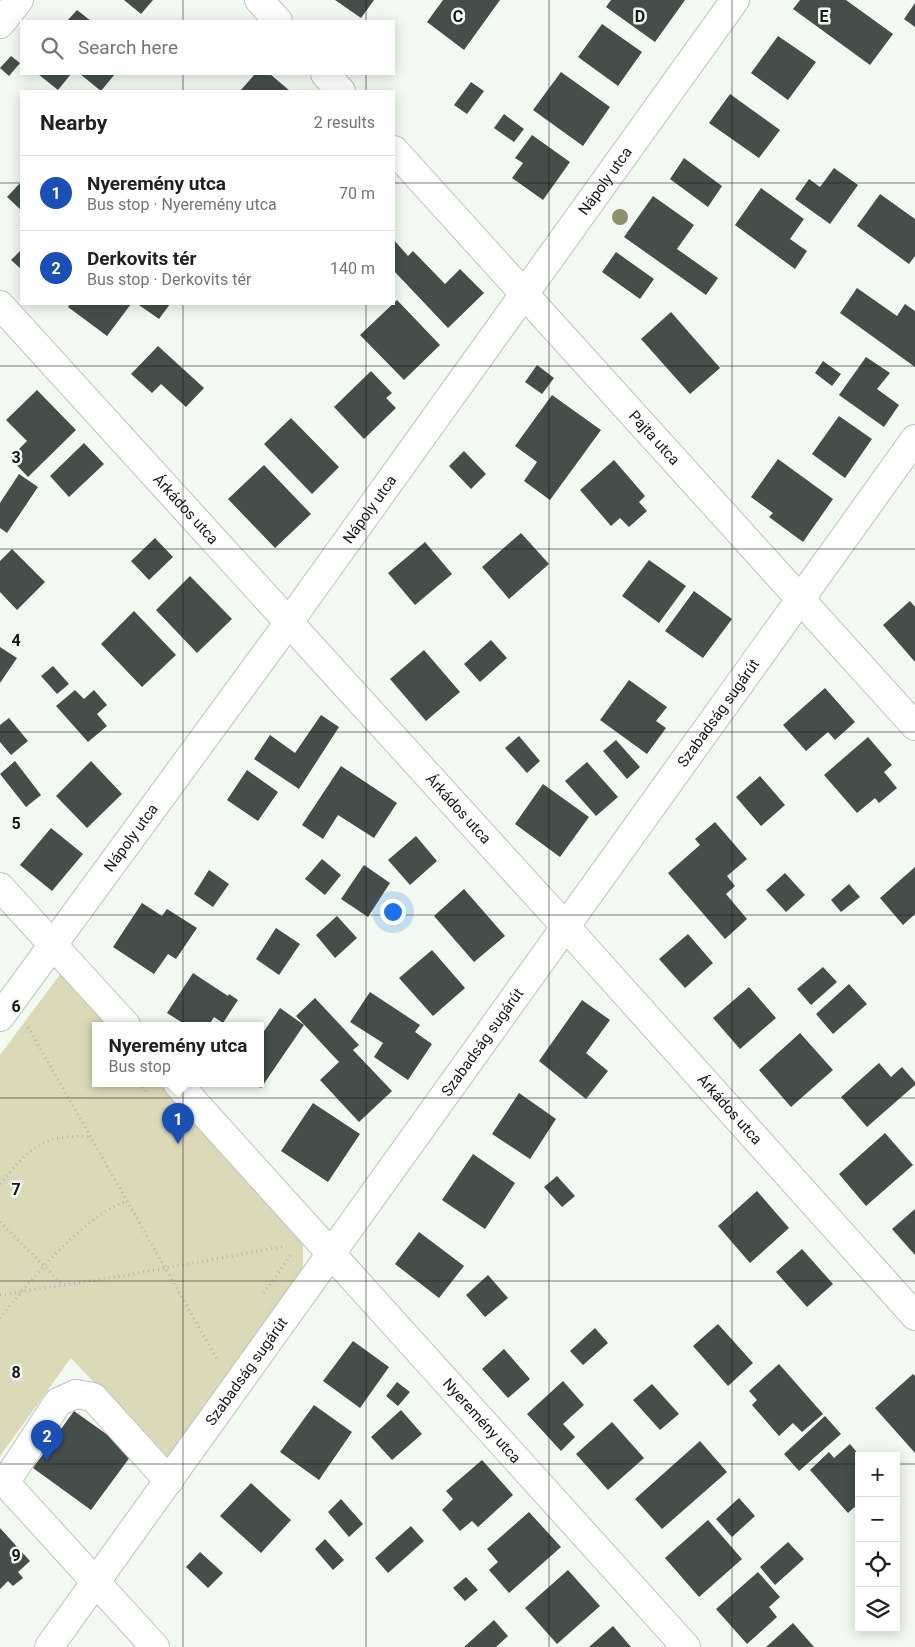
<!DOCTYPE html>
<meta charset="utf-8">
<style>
:root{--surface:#fff;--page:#f2f2f2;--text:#202124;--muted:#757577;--line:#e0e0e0;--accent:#1777c3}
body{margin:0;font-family:Roboto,sans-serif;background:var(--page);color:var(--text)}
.controls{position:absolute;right:15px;bottom:15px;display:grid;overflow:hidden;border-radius:0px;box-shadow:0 2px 12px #0003}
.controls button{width:45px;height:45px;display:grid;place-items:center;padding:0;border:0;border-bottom:1px solid var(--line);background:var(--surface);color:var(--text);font:25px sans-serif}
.you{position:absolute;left:392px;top:911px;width:18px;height:18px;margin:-12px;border:4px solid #fff;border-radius:50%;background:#1a73e8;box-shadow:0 0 0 8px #1a73e833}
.badge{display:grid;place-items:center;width:32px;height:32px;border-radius:50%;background:var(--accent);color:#fff;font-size:16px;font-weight:700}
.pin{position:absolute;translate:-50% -41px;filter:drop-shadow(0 1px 2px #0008)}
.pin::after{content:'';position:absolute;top:26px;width:18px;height:15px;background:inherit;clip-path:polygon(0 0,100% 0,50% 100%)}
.popup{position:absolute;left:92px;top:1022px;width:172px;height:65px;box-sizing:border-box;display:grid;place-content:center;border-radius:0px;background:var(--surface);filter:drop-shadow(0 1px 4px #0005);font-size:16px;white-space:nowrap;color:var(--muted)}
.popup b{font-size:19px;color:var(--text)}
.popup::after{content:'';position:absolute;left:50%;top:100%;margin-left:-10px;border:10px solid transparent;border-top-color:var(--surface)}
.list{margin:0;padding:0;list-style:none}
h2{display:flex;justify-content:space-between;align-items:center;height:65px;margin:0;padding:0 20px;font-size:21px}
h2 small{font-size:16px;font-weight:400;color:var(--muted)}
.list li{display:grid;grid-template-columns:32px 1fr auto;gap:15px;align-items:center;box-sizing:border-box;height:75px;padding:0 20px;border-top:1px solid var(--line)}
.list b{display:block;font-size:19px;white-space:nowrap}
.list p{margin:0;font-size:16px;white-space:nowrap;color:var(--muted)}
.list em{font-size:16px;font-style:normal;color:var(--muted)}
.icon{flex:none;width:28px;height:28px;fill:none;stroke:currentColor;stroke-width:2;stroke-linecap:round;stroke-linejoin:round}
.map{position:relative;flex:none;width:915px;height:1647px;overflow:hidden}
.search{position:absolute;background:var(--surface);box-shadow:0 2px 12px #0003;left:20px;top:20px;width:375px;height:55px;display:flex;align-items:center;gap:12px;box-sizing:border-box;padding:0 18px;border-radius:0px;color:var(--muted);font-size:19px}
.panel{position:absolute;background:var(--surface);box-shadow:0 2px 12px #0003;left:20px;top:90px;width:375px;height:215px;border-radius:0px}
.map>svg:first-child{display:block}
</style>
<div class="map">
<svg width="915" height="1647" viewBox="0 0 915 1647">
<rect width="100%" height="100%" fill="#f1f9f0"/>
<path fill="#dcd9b9" d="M61 973 108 1025H96V1083H160L303 1241V1272L166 1459 71 1358 0 1456V1055Z"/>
<path fill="#454e4a" d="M124 0H153L141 14Z
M335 0H374L361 18Z
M443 0H500L464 50 427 22Z
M611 0H685L655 42 606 7Z
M800 0H846L893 34 870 65 793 9Z
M915 3V27L904 19Z
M77 10 91 21H67Z
M602 24 642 52 618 86 578 57Z
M778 36 816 62 788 100 751 73Z
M11 56 20 63 9 76 0 68Z
M561 72 610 107 583 146 533 110Z
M38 74H71L58 90Z
M80 74H115L101 91Z
M255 74H270L290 91H240Z
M471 82 484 91 467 114 454 105Z
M730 94 780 130 759 158 709 123Z
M504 114 524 129 514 142 494 128Z
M532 135 570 162 543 200 512 178 523 163 515 158Z
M684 158 722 186 708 207 670 179Z
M834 168 858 185 830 224 795 199 809 179 820 187Z
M21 182V210L7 197Z
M761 188 804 219 790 239 807 251 795 269 735 225Z
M880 194 915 219V256L909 264 857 226Z
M653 196 694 225 677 249 718 278 706 295 624 237Z
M394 240 408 256 413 251 445 284 460 269 484 293 448 328 394 271Z
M21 250V269L11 260Z
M616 252 654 279 640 299 602 272Z
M857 288 897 316 905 304 915 311V367L840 313Z
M397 300 440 345 404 380 360 335Z
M70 304H131L107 336 68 307Z
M141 304H170L159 319 139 305Z
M671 312 720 368 690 394 641 339Z
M158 346 204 388 186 407 161 384 152 393 131 374Z
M866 357 890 373 877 389 899 405 884 427 839 395Z
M823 361 841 374 832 386 815 373Z
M537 365 554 378 542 394 525 382Z
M371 371 392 393 386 398 396 408 364 439 334 407Z
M37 390 76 430 28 477 10 458 27 441 6 420Z
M552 395 601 430 550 500 524 481 537 462 515 446Z
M839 416 872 439 845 478 812 454Z
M291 418 339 467 312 494 264 444Z
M84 443 104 464 69 497 50 476Z
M464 451 486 474 471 489 449 466Z
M778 459 833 499 803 542 769 517 773 513 751 497Z
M614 460 645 496 639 502 647 511 629 527 620 518 611 526 580 490Z
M264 465 311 514 275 548 228 499Z
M19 474 38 487 7 533 0 528V503Z
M521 533 549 564 509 599 482 567Z
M155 538 173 557 149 580 131 561Z
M425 542 452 574 415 605 388 573Z
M12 549 45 582 17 610 0 592V561Z
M649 560 686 586 659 623 622 596Z
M190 576 232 619 197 653 156 610Z
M694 591 732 619 703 658 665 631Z
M910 601 915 607V662L883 625Z
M134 611 176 655 142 687 101 644Z
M491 640 507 658 480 682 464 664Z
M0 647 17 658 0 683Z
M424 650 460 692 426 721 390 679Z
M53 666 69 684 57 694 41 676Z
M629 680 667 707 656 721 666 728 647 754 600 720Z
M825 688 855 722 835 740 828 732 806 751 783 725Z
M75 690 84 699 94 690 107 705 97 714 107 726 88 742 56 706Z
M321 715 339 727 299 789 254 759 270 735 295 753Z
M9 718 28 741 11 755 0 742V725Z
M519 736 540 761 527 773 505 748Z
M868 737 892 765 884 772 897 788 879 803 875 798 857 813 824 775Z
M616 740 640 767 627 779 603 751Z
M15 761 41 795 26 807 0 774Z
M91 761 122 794 87 828 56 796Z
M587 762 618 797 596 816 565 781Z
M341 766 397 803 374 838 338 815 323 839 302 825Z
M247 770 278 792 258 821 227 800Z
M760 776 785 805 761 826 736 797Z
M543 784 589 817 560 857 515 824Z
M715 822 747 859 727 876 735 886 726 894 747 919 725 939 668 873 700 845 695 839Z
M51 828 83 854 52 891 20 865Z
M416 836 437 861 410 885 388 860Z
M322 859 341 875 325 895 305 879Z
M364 865 390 883 368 917 341 899Z
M915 867V914L903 925 880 898Z
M209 870 229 884 213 907 194 894Z
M785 873 805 895 786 912 766 890Z
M849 884 860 897 841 912 831 900Z
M464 889 505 936 474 962 434 916Z
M142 903 162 916 167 909 197 928 176 959 168 954 154 974 113 947Z
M337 916 357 938 335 958 316 935Z
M276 928 300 944 279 975 256 959Z
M688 934 713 963 685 988 659 959Z
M432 950 465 988 433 1016 399 978Z
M823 967 837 982 811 1005 797 989Z
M193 973 228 996 229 994 238 1000 223 1023 214 1017 209 1025H186L167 1013Z
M849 984 867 1004 833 1034 816 1014Z
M749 987 776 1018 740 1049 713 1018Z
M370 992 420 1025 415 1032 432 1044 408 1080 374 1057 383 1043 350 1022Z
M315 998 359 1045 353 1050 392 1091 359 1122 320 1080 339 1062 296 1016Z
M582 1000 610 1020 586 1053 608 1071 586 1099 539 1061Z
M280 1008 304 1025 261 1088 253 1083H260V1037Z
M800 1033 833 1070 791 1107 759 1070Z
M879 1063 891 1077 902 1067 915 1082V1085L867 1127 841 1097Z
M519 1093 556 1119 530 1159 492 1134Z
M313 1103 360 1134 328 1182 281 1151Z
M885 1133 913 1165 866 1206 839 1174Z
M473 1154 515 1183 485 1229 442 1200Z
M557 1176 575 1196 562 1207 544 1187Z
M757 1191 789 1228 750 1263 718 1226Z
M915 1209V1255L892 1229Z
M419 1232 464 1266 439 1298 395 1264Z
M802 1249 833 1284 807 1307 776 1272Z
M488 1275 508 1298 485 1317 466 1295Z
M718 1324 753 1363 728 1386 693 1346Z
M595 1328 608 1343 583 1365 570 1351Z
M353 1341 389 1367 360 1408 323 1381Z
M504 1349 530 1379 508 1398 482 1369Z
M779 1364 823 1414 802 1432 793 1423 779 1436 752 1405 757 1400 749 1391Z
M913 1374 915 1376V1453L875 1408Z
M563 1381 584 1405 563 1424 575 1437 561 1451 527 1414Z
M397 1382 410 1392 398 1406 386 1396Z
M652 1384 679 1414 660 1430 633 1400Z
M314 1405 352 1432 319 1480 280 1452Z
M401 1410 422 1434 392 1460 371 1437Z
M74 1411 133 1453 91 1510 33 1468Z
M825 1416 841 1434 799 1471 784 1454Z
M612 1422 644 1458 608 1490 576 1454Z
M700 1441 727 1472 662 1529 635 1499Z
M850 1444 859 1455V1503L848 1513 810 1470 829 1452 834 1458Z
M482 1460 513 1495 478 1527 472 1521 460 1531 442 1510 453 1499 446 1491Z
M251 1483 291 1520 261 1553 220 1516Z
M739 1498 755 1516 732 1537 716 1519Z
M341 1499 363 1524 349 1537 328 1512Z
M529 1512 561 1547 509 1593 489 1570 498 1562 487 1549Z
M708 1520 742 1559 699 1597 665 1558Z
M411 1526 424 1541 388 1573 375 1558Z
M0 1528 30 1561 18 1572 23 1578 13 1586 8 1581 0 1589Z
M325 1539 344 1560 333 1570 315 1549Z
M788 1542 804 1559 775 1585 760 1567Z
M200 1552 223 1573 208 1588 186 1567Z
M568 1570 600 1606 557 1644 525 1608Z
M758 1572 780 1597 769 1607 777 1617 747 1644 716 1609Z
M466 1577 478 1590 465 1601 453 1588Z
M494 1620 508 1636 496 1647H464Z
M793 1623 814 1647H766Z
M613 1626 631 1647H589Z"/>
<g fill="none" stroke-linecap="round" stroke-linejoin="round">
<defs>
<g id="minor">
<path d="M259 0 278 21"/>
<path d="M0 24 19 0"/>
<path d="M325 74 341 91"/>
<path id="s1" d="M394 150 915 726"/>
<path id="s2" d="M0 305 566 927 915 1316"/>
<path d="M0 887 126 1025"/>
<path id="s3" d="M0 1017 289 622 735 0"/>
<path id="s4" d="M177 1083 686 1647"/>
<path d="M0 1477 155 1647"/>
<path d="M5 1483 58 1402 76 1394 93 1397 169 1481"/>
<path id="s5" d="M49 1647 915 439"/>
</g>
</defs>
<use href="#minor" stroke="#bcc3bb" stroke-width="30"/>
<path stroke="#aeb4ad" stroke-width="3" stroke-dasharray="1 4" stroke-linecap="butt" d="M28 1027 217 1359
M139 1083 149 1094
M0 1184C29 1149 42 1133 90 1137
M0 1222 63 1285
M264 1293 292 1253
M0 1295 128 1275 286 1246
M0 1318C29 1282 84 1215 127 1201"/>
<use href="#minor" stroke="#fff" stroke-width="28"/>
</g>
<circle fill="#8f8f70" cx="620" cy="217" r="8"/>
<path fill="none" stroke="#151715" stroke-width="1" stroke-opacity="0.55" d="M183 0V21M366 0V21M549 0V1647M732 0V1647M183 74V91M366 74V91M0 183H21M394 183H915M183 304V1647M366 304V1647M0 366H915M0 549H915M0 732H915M0 915H915M0 1098H915M0 1281H915M0 1464H859M896 1464H915"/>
<g text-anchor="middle" stroke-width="5" stroke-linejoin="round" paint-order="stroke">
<g font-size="15" fill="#151715" stroke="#f1f9f0">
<text dy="5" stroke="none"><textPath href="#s3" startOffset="1032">Nápoly utca</textPath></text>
<text dy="5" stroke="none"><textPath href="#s1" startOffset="388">Pajta utca</textPath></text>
<text dy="5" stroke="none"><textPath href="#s2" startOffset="276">Árkádos utca</textPath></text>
<text dy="5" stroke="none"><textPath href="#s3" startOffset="628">Nápoly utca</textPath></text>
<text dy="5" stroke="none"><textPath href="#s5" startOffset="1149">Szabadság sugárút</textPath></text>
<text dy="5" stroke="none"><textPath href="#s2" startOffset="681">Árkádos utca</textPath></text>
<text dy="5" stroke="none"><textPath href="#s3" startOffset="222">Nápoly utca</textPath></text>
<text dy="5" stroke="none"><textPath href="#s5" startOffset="744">Szabadság sugárút</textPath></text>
<text dy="5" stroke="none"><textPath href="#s2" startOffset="1086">Árkádos utca</textPath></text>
<text dy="5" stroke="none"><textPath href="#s5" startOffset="339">Szabadság sugárút</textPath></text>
<text dy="5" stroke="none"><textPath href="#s4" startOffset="455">Nyeremény utca</textPath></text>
</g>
</g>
<g font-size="16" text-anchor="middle" font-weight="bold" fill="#151715" stroke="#f1f9f0" stroke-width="5" stroke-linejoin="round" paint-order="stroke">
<text x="458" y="22">C</text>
<text x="640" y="22">D</text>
<text x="824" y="22">E</text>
<text x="16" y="463">3</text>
<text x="16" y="646">4</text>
<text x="16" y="829">5</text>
<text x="16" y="1012">6</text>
<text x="16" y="1195">7</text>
<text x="16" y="1378">8</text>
<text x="16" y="1561">9</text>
</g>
</svg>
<div class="controls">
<button>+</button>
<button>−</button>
<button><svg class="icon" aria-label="locate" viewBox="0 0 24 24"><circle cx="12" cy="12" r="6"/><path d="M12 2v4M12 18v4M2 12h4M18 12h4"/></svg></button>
<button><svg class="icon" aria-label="layers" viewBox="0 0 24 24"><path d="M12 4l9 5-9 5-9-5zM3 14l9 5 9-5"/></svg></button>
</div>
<div class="you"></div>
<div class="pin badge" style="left:178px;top:1144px;background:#1a4fb4">1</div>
<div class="popup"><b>Nyeremény utca</b>Bus stop</div>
<div class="pin badge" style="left:47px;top:1461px;background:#1a4fb4">2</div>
<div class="search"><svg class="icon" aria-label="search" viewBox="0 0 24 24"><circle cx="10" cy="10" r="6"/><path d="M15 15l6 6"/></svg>Search here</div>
<section class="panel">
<h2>Nearby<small>2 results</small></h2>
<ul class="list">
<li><span class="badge" style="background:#1a4fb4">1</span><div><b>Nyeremény utca</b><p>Bus stop · Nyeremény utca</p></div><em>70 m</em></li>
<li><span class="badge" style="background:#1a4fb4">2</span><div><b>Derkovits tér</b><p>Bus stop · Derkovits tér</p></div><em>140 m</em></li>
</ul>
</section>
</div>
